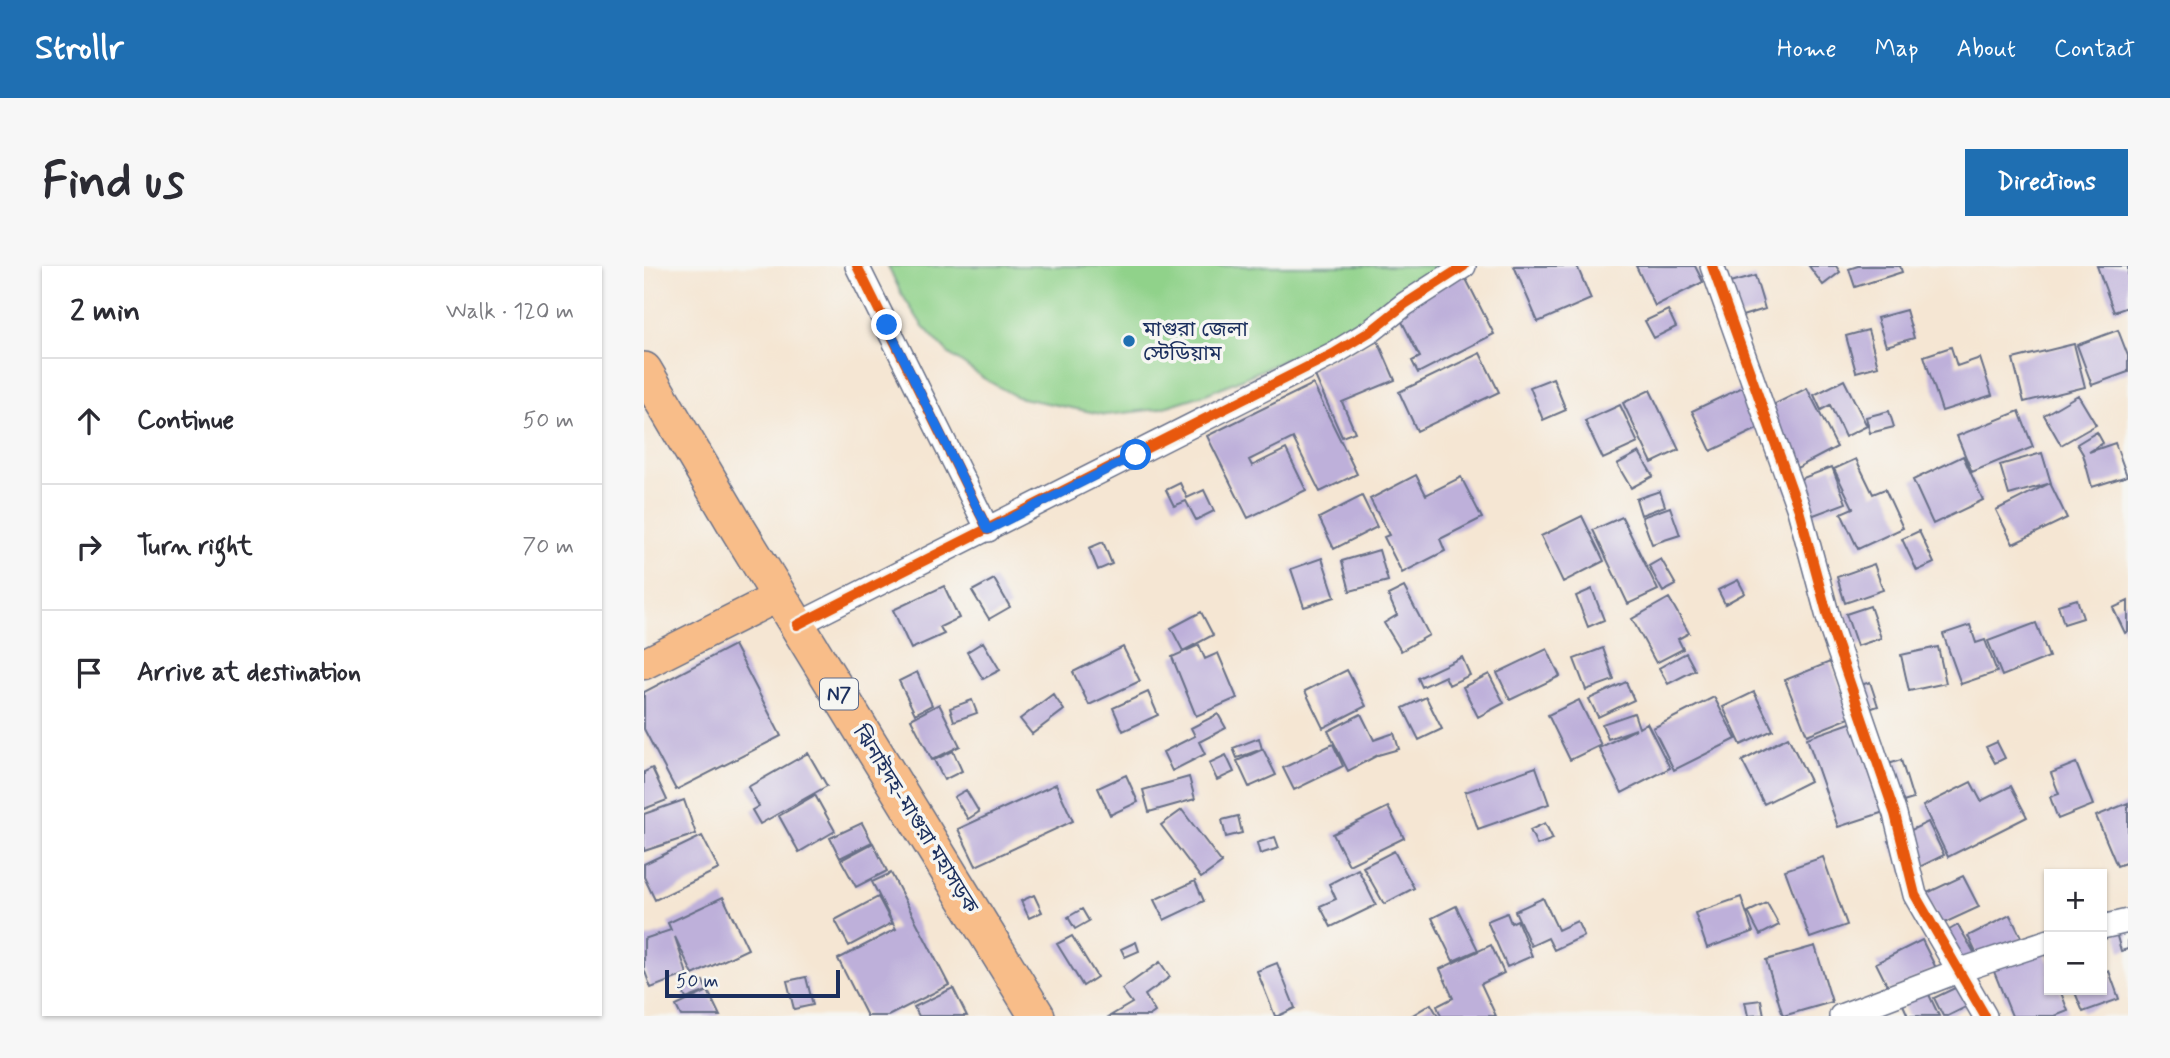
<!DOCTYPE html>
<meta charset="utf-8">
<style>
:root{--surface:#fff;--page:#f7f7f7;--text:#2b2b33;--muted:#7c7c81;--line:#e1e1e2;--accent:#1f6fb2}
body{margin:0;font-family:Mynerve,"Noto Sans Bengali",sans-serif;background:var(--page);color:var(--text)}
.controls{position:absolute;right:21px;bottom:21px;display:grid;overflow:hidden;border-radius:0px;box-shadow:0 2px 5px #0004}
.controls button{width:63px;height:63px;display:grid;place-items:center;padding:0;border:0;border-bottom:2px solid var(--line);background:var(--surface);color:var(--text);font:35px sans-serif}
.scale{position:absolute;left:21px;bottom:18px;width:175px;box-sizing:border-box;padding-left:7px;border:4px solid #1b2f5e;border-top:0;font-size:19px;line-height:24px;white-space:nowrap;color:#1b2f5e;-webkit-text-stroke:5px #f6f6f2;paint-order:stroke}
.stop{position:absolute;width:21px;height:21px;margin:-16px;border:5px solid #1a73e8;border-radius:50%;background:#fff}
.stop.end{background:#1a73e8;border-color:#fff;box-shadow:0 2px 7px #0008}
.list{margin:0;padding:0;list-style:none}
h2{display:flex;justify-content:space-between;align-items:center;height:91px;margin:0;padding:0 28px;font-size:30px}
h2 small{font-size:23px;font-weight:400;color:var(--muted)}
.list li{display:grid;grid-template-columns:46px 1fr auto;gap:21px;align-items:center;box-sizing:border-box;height:126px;padding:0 28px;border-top:2px solid var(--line)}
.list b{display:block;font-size:26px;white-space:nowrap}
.list em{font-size:23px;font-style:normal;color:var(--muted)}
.icon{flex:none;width:38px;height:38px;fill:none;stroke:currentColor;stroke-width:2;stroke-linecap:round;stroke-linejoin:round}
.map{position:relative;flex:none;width:1484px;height:750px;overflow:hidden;border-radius:0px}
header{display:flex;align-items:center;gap:42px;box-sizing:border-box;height:98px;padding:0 35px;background:var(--accent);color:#fff}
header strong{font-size:33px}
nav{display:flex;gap:38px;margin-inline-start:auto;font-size:24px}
.intro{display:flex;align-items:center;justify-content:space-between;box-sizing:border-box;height:168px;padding:0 42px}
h1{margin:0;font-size:49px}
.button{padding:18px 32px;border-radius:0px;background:var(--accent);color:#fff;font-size:24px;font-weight:700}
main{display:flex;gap:42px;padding:0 42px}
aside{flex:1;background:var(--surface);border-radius:0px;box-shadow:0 2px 5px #0004}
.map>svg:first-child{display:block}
</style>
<header>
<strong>Strollr</strong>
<nav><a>Home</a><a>Map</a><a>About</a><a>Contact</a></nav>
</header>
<div class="intro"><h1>Find us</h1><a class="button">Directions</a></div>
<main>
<aside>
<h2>2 min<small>Walk · 120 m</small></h2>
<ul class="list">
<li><svg class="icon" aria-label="ahead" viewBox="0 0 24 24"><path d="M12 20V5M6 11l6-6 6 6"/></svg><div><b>Continue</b></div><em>50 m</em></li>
<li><svg class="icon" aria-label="right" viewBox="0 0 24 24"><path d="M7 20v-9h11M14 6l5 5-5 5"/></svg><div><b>Turn right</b></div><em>70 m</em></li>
<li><svg class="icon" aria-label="arrive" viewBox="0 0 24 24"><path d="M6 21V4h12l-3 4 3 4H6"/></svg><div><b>Arrive at destination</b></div></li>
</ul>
</aside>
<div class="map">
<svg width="1484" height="750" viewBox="0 0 1484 750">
<rect width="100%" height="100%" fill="#f6f6f2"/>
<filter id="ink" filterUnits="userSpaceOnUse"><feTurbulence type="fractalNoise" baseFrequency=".0143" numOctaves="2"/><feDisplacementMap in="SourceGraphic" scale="14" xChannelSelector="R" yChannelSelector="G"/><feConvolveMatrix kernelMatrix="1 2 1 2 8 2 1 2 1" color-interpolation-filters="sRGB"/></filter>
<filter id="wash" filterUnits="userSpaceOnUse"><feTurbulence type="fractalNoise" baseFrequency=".00686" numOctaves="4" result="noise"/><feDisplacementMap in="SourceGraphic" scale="28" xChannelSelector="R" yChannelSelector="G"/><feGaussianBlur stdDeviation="1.57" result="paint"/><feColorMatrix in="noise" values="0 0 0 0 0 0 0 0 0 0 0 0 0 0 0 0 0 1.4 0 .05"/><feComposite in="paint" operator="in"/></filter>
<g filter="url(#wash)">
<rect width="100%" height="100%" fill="#f5e6d3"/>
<path fill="#90d28a" stroke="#568074" stroke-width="2" d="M244 0H796L750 37 632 98 562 128 514 143 462 149 373 131 339 112 304 87 278 59 257 27Z"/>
<g id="blocks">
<path fill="#beb0da" d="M870 0H933L947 33 894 56Z
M992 0H1051L1059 16 1011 40Z
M1165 0H1192L1196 6 1179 19Z
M1214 0H1256L1258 6 1211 21 1205 3Z
M1453 0H1484V41L1470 46Z
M820 9 850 68 774 107 768 95 776 91 752 44Z
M1111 10 1121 43 1085 54 1075 20Z
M1024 44 1032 61 1010 72 1001 55Z
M1262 44 1270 72 1242 80 1233 52Z
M1224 64 1234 100 1212 106 1202 70Z
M1474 64 1484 90V106L1448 119 1433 79Z
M734 75 751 114 698 136 711 166 698 171 668 103Z
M1430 78 1441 121 1380 136 1369 93Z
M1307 81 1313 100 1336 92 1348 129 1298 145 1280 90Z
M836 87 855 126 773 165 755 126Z
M909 112 922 144 899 154 886 121Z
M1200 114 1223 160 1201 171 1186 139 1177 144 1170 129Z
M669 118 713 208 676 226 649 172 605 194 608 200 642 183 662 224 604 252 563 170Z
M1105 118 1124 158 1067 185 1048 145Z
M1163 122 1193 181 1153 202 1123 142Z
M1006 124 1035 184 1008 197 979 137Z
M1434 129 1452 159 1417 179 1400 149Z
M976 139 994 177 959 193 941 155Z
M1245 145 1250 161 1226 167 1222 151Z
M1375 145 1389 181 1328 206 1313 170Z
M1453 166 1459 177 1445 186 1471 177 1483 210 1448 221 1439 188 1433 178Z
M995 186 1009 210 987 222 973 198Z
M1398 187 1407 217 1365 229 1356 199Z
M1319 190 1339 234 1289 258 1269 214Z
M1212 193 1229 228 1241 223 1259 262 1214 283 1197 247 1209 242 1190 203Z
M1188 201 1202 237 1159 253 1138 220Z
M772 209 782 229 817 211 838 252 796 273 801 285 758 307 740 271 745 269 726 233Z
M536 217 543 232 560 224 570 245 552 254 542 235 530 240 522 224Z
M1406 217 1423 252 1369 278 1352 244Z
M1016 225 1021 240 997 249 992 233Z
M718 230 733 261 690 283 675 252Z
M1026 241 1036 269 1008 278 998 251Z
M938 250 960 295 919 316 897 270Z
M978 251 1014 324 984 338 949 264Z
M1275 265 1290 297 1273 305 1258 273Z
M459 276 468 298 454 304 445 282Z
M735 284 744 315 706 325 698 295Z
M678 292 691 331 660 341 647 303Z
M1017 293 1032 319 1019 326 1005 300Z
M1230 298 1239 324 1201 337 1193 311Z
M350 313 366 341 345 353 328 325Z
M1094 314 1101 327 1081 338 1074 324Z
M300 320 315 352 296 361 300 368 267 383 249 344Z
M760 321 785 369 757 385 740 357 753 349 744 329Z
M948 323 960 354 944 361 932 330Z
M1025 332 1045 367 1034 373 1039 383 1012 397 988 353Z
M1433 333 1439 352 1420 358 1414 339Z
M1484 335V365L1481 367 1469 342Z
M1226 340 1237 372 1213 380 1202 348Z
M557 346 569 369 539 385 527 362Z
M1392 357 1405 391 1358 410 1344 375Z
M1326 359 1332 377 1341 374 1353 406 1317 418 1299 368Z
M339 376 356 404 339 413 323 386Z
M90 379 137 470 32 524 0 463V426Z
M555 379 561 393 574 387 593 432 552 450 528 391Z
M479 381 496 415 445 439 429 406Z
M1294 381 1302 417 1265 425 1257 389Z
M959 382 970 414 942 424 930 393Z
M903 383 916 410 866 434 853 407Z
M1042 387 1051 404 1024 418 1015 402Z
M818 391 826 409 805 419 801 410 778 421 774 412Z
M1186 396 1208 451 1163 469 1141 414Z
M703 404 722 440 679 462 661 425Z
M273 406 288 439 271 448 255 415Z
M845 408 860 437 834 451 819 421Z
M982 416 990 434 954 451 945 433Z
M1226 416 1234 440 1216 446 1208 422Z
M504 426 514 449 479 465 469 442Z
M1110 426 1129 464 1097 479 1079 441Z
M409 428 420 444 388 468 376 453Z
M782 431 798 463 775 474 759 442Z
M1070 431 1092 473 1030 504 1009 462Z
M328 434 333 447 310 455 306 442Z
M935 434 957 479 926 494 904 449Z
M295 438 316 480 288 494 267 453Z
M990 447 995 462 1003 457 1026 502 978 527 955 482 992 463 964 473 958 458Z
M574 448 582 462 555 476 561 488 528 505 519 486 551 470 547 462Z
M717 448 730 474 750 467 755 483 734 489 704 505 684 465Z
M1212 455 1243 545 1194 561 1163 472Z
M1144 471 1166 515 1120 538 1098 495Z
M615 472 618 483 593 492 589 482Z
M1353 476 1361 492 1351 497 1342 481Z
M689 478 699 500 650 524 639 502Z
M619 483 632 509 605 521 593 495Z
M309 485 318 505 300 514 290 494Z
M164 487 183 520 116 558 108 544 115 540 104 521Z
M582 489 590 506 573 514 565 497Z
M1257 494 1269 533 1246 540 1235 501Z
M1432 497 1449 539 1414 553 1406 531 1415 528 1407 507Z
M892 501 905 538 834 563 821 526Z
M8 502 23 534 0 543V506Z
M482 509 494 536 466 549 454 522Z
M545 511 551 533 505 546 499 524Z
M1327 516 1337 535 1367 520 1383 551 1304 591 1279 540Z
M412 518 429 555 332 600 314 563Z
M322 524 335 546 324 553 310 531Z
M171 529 191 565 155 586 135 550Z
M40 534 52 568 0 585V548Z
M1484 537V596L1473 600 1452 550Z
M744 541 760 572 705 599 689 568Z
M538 544 578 597 557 612 517 559Z
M594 550 598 567 582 571 578 554Z
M1284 556 1300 589 1261 608 1244 575Z
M218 557 228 576 196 592 186 572Z
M901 557 909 573 893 579 886 564Z
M58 570 75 603 11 634 0 611V598Z
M631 571 635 582 616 588 613 577Z
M229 577 243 605 212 621 197 594Z
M750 585 770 622 740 638 719 601Z
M1179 591 1203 659 1166 672 1141 604Z
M714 603 732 639 687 661 676 640 692 633 685 618Z
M247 607 305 719 244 750H223L194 693 252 663 228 616Z
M1319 610 1335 641 1296 659 1281 628Z
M551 615 560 635 520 654 510 634Z
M390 629 398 646 385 652 377 635Z
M79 631 104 683 49 709 31 671 43 708 7 722 0 703V673L27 664 24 657Z
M234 631 248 657 205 680 191 654Z
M1097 631 1109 666 1063 682 1051 647Z
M899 632 914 664 933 655 940 670 910 684 904 672 887 680 871 645Z
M1123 637 1135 659 1116 669 1104 646Z
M812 640 834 684 809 695 788 652Z
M438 643 445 655 431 663 424 651Z
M863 647 867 657 873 654 888 690 863 701 843 655Z
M1366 649 1378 673 1335 693 1324 670Z
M1314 659 1331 688 1312 699 1295 670Z
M1484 659V683L1477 685 1471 663Z
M428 670 453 711 439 720 413 678Z
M1278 674 1292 702 1246 725 1232 697Z
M492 676 495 685 481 691 477 683Z
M847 679 860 707 837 718 852 750H797L793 740 809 732 796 703Z
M1171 680 1188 736 1139 750 1122 694Z
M1399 683 1405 697V724H1416L1424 745 1411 750H1368L1349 703Z
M516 696 526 711 501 729 511 746 505 750H466L488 737 478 723Z
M633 697 651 742 634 750H631L613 705Z
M1465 705 1475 733 1439 746 1430 724H1458V708Z
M162 711 169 739 150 743 143 715Z
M59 715 63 725 42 733 38 723Z
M1281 720 1295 750H1264L1256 732Z
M1315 720 1326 739 1304 750H1299L1290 732Z
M309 722 323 750H275L270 741Z
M64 725 76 750H37L32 740Z
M1117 734 1120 749 1104 750 1101 736Z
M787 738 794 750H767Z"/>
</g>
</g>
<g filter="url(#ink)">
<use href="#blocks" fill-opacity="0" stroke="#676f87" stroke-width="2"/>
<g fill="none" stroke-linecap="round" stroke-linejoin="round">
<defs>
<path id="minor" d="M213 0 344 264
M1068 0 1155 244 1187 362 1251 548 1271 629 1341 750
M153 359 689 88 727 65 761 38 820 0
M1458 661 1484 655
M1197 750 1314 705 1405 675"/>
<path id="major" d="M0 398 135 330"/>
<path id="highway" d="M0 104 91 258 393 750"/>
</defs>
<use href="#minor" stroke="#676f87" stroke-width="26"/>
<use href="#major" stroke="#676f87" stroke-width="33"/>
<use href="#highway" stroke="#676f87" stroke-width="38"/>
<use href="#minor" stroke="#fff" stroke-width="23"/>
<use href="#major" stroke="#f8bd89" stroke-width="30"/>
<use href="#highway" stroke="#f8bd89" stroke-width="35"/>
<defs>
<path id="cycleway" d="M213 0 344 264
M1068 0 1155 244 1187 362 1251 548 1271 629 1341 750
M153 359 689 88 727 65 761 38 820 0"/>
</defs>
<use href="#cycleway" stroke="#f6f6f2" stroke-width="15"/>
<use href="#cycleway" stroke="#e8590c" stroke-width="10"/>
</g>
</g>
<g fill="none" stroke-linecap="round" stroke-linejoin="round" filter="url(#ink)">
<path stroke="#1a73e8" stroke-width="9" d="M243 59 344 264 492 189"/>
</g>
<circle fill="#1f6fb2" stroke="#f6f6f2" stroke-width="2.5" cx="485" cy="75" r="7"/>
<g text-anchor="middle" stroke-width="7" stroke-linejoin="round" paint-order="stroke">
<rect fill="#f6f6f2" stroke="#5d6b8a" stroke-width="2" x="176" y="412.5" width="38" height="31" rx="5"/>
<g font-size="19" font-weight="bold" fill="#1b2f5e">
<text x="195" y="435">N7</text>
</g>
<g font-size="21" fill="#1b2f5e" stroke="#f6f6f2" text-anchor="start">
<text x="499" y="70">মাগুরা জেলা<tspan x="499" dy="24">স্টেডিয়াম</tspan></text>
</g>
<g font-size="21" fill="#1b2f5e" stroke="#f6f6f2">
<text transform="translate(272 553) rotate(58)" y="7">ঝিনাইদহ-মাগুরা মহাসড়ক</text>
</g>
</g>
</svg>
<div class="controls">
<button>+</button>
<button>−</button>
</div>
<div class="scale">50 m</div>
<div class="stop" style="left:492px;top:189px"></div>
<div class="stop end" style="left:243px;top:59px"></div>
</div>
</main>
